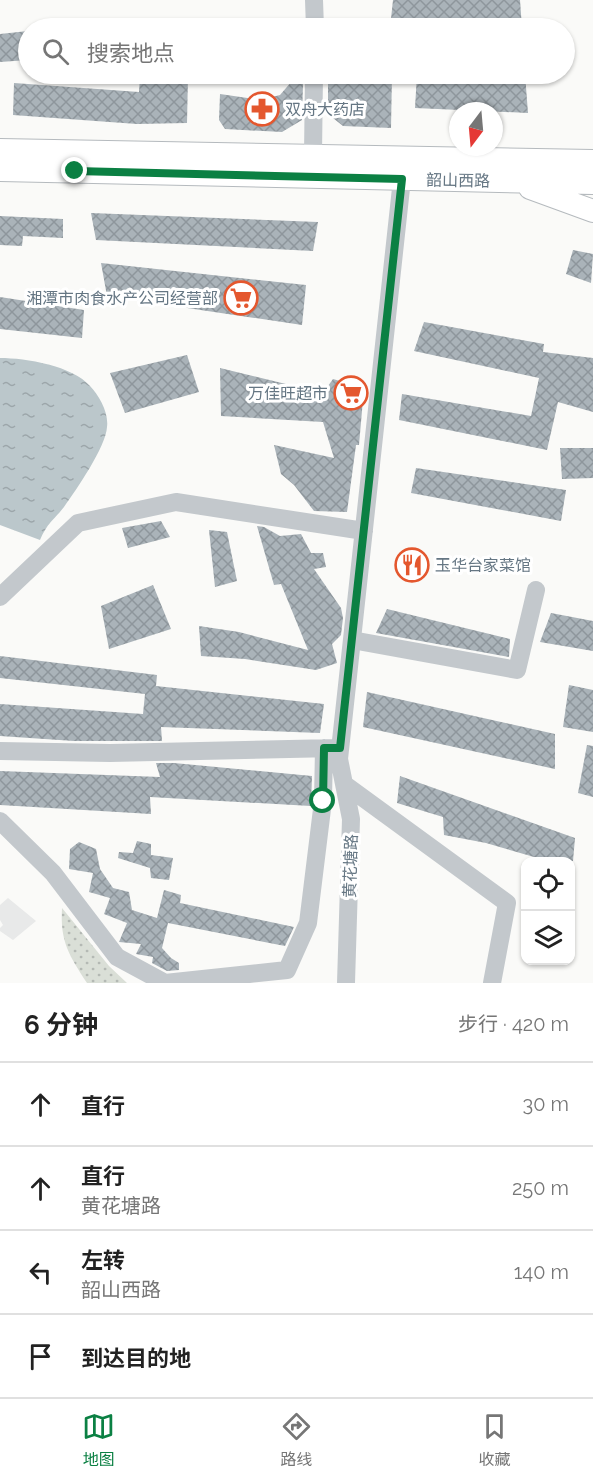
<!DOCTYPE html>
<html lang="zh">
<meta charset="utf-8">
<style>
:root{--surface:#fff;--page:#f2f2f2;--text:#222;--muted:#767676;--line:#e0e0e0;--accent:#0b8043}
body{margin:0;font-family:Raleway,"Noto Sans SC",sans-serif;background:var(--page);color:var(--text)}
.controls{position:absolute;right:18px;bottom:18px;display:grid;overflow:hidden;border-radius:12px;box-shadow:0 2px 4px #0004}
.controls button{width:54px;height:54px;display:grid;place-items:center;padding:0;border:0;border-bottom:2px solid var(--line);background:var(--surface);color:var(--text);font:30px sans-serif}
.compass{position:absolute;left:449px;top:102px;width:54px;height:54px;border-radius:50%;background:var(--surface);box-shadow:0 2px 4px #0004;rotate:196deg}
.stop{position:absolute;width:18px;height:18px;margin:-14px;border:4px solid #0b8043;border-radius:50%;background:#fff}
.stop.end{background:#0b8043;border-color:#fff;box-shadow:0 2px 6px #0008}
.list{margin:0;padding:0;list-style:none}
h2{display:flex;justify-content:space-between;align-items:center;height:78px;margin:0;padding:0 24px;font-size:26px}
h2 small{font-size:20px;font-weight:400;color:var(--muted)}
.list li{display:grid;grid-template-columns:39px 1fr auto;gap:18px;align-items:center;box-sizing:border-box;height:84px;padding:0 24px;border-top:2px solid var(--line)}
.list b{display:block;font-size:22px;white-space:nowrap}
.list p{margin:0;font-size:20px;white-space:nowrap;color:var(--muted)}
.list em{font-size:20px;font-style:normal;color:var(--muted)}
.icon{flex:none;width:33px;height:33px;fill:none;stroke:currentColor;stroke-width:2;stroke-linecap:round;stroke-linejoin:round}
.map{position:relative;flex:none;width:593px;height:983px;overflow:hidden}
.search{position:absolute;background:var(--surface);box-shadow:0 2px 4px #0004;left:18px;right:18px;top:18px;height:66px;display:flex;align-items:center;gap:15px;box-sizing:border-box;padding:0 21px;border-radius:33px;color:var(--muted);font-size:22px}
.sheet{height:414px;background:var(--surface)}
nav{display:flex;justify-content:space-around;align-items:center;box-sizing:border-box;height:84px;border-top:2px solid var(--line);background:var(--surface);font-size:16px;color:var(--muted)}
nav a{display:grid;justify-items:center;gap:3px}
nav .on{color:var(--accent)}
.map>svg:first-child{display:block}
</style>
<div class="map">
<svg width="593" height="983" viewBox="0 0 593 983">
<defs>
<pattern id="grass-dots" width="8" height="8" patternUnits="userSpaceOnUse" patternTransform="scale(1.5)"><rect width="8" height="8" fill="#dadfd7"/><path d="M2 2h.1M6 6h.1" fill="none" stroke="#b4b9b4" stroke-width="1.8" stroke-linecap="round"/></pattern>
<pattern id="water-ripples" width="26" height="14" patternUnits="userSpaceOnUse" patternTransform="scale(1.5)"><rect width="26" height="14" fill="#bbc7cb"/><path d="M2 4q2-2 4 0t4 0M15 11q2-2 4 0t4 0" fill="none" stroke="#9ca6aa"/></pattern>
<pattern id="building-cross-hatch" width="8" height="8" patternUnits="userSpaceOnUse" patternTransform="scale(1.5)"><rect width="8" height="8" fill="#aab3b9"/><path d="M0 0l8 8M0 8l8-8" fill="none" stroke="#8e969c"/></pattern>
</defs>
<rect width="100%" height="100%" fill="#fafaf8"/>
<path fill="#e8e9e9" d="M8 898 36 921 13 940 0 931V928L3 925 0 920V905Z"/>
<path fill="url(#grass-dots)" d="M62 908 109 966 127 983H87C69 955 60 942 62 908Z"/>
<path fill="url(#water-ripples)" d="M0 358C26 358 73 366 90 386 99 395 109 413 107 427 106 447 76 490 64 507 53 521 48 522 40 540L0 525Z"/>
<path fill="url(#building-cross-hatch)" d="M393 0H520L522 28H390Z
M28 31V60L0 62V34Z
M328 74H392L391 128 343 126 328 114Z
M417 74H525L528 113 415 108Z
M140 76H188L187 123 137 124 13 115 14 83 139 92Z
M292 81 303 84 302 120 282 132 225 129 219 120 220 94 261 100 280 95Z
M91 213 318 222 313 251 96 240Z
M0 216 63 219V238L23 236 22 246 0 245Z
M573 250 593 254 591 283 566 274Z
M101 263 306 285 302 325 107 296Z
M0 297 84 310 82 338 0 329Z
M424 322 544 344 543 352 593 358V412L558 402 547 450 399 420 402 394 531 416 539 378 414 351Z
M187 355 199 392 125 413 110 373Z
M220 368 323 393 333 379 364 388 359 445H356L347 512 314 511 294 485 281 474 274 445 334 458 323 422 221 416Z
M560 448H593V478L562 479Z
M416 468 566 490 561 521 411 493Z
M161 521 170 537 128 548 122 528Z
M257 526 264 527 280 536 301 534 311 553H323L326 567 314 569 341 608 343 618 341 635 332 644 337 663 316 670 245 659 201 656 199 626 239 632 308 650 281 584 274 585Z
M209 530 227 532 237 581 215 587Z
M153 585 171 629 109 649 101 606Z
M387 609 510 639 509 657 376 633Z
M551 613 593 621V651L540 642Z
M0 656 157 675 156 686 324 704 320 733 161 727 162 741H74L0 736V704L143 714 145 694 0 678Z
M569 685 593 690V732L563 727Z
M367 692 555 734V769L363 727Z
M587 745 593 746V797L578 793Z
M156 763H174L312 776 311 806 150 797 151 814 0 805V771L160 777Z
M400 776 575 838 573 861H548L486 843 444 835 443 817 397 803Z
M137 841 151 844V855L173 858 169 880 151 878 150 868 118 858 119 852 133 853Z
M79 842 96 849 100 869 113 888 129 892 132 910 157 918 164 890 181 895 180 903 294 927 285 946 168 923 162 948 171 958 179 963V970L167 971 152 963 153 957 136 954 141 944 119 942 127 923 104 914 110 898 89 892 93 873 69 869 70 849Z"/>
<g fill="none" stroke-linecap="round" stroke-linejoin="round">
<defs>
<path id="major" d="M0 150 593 161
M0 170 593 183
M530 188 593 211"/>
</defs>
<use href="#major" stroke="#b5babe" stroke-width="24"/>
<path stroke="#c3c8cc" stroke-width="18" d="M314 0 315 28
M313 155 314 74
M0 597 78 523 176 502 364 531
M352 640 517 670 536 590
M0 751 110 753 336 748
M344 784 507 903 492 983
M0 821 53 873 117 957 165 983 287 970 308 923 323 801 324 748
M346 983 351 819 339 759 402 179"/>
<use href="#major" stroke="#fff" stroke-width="22"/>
</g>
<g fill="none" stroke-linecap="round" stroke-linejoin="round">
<path stroke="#0b8043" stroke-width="8" d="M75 171 402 179 340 748H324L323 801"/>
</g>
<defs>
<symbol id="pharmacy-ring" viewBox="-11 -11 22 22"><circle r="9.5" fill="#fff" stroke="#e4572e" stroke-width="1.5"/><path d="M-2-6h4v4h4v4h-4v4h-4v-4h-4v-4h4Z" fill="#e4572e"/></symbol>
<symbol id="supermarket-ring" viewBox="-11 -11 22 22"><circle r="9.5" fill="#fff" stroke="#e4572e" stroke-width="1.5"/><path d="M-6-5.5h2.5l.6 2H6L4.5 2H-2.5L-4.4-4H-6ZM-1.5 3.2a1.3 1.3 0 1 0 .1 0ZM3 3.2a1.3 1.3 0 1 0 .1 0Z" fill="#e4572e"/></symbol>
<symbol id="restaurant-ring" viewBox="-11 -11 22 22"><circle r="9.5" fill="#fff" stroke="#e4572e" stroke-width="1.5"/><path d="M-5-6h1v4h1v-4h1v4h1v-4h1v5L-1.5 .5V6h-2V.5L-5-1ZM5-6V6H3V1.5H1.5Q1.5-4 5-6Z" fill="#e4572e"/></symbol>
</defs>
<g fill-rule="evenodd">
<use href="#pharmacy-ring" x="243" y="90" width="38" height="38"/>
<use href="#supermarket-ring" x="222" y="279" width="38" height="38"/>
<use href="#supermarket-ring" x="332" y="374" width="38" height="38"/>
<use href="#restaurant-ring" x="393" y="546" width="38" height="38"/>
</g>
<g text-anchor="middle" stroke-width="6" stroke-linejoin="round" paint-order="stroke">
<g font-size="16" fill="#657683" stroke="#fff" text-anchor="start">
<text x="285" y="115">双舟大药店</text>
<text x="218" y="304" text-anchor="end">湘潭市肉食水产公司经营部</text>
<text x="328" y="399" text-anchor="end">万佳旺超市</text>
<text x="435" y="571">玉华台家菜馆</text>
</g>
<g font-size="16" fill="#657683" stroke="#fff">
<text transform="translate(458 180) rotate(1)" y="6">韶山西路</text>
<text transform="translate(350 866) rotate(-88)" y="6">黄花塘路</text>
</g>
</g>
</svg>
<div class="controls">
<button><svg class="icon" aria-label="locate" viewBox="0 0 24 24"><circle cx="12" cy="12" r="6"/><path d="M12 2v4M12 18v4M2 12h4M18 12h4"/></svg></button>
<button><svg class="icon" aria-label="layers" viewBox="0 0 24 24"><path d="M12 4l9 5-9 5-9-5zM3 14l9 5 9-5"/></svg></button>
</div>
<svg class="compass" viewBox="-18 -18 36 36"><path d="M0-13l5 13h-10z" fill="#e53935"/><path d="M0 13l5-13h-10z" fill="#767676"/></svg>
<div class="stop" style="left:323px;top:801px"></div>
<div class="stop end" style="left:75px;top:171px"></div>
<div class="search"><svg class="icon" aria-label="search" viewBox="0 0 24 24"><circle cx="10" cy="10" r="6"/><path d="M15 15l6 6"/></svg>搜索地点</div>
</div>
<section class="sheet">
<h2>6 分钟<small>步行 · 420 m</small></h2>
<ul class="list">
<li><svg class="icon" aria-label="ahead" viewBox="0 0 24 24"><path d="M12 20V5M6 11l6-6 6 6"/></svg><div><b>直行</b></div><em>30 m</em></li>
<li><svg class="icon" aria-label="ahead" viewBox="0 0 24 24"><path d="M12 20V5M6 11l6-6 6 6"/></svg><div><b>直行</b><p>黄花塘路</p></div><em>250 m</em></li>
<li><svg class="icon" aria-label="left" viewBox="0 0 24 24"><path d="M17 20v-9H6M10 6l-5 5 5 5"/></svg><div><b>左转</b><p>韶山西路</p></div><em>140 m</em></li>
<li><svg class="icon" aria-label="arrive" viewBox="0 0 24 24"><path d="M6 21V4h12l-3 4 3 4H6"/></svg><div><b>到达目的地</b></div></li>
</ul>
</section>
<nav>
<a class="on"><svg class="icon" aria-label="map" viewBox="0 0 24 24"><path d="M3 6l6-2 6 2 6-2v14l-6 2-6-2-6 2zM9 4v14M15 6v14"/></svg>地图</a>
<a><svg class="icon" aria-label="directions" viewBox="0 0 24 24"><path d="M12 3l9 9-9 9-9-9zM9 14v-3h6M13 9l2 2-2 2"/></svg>路线</a>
<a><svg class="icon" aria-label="saved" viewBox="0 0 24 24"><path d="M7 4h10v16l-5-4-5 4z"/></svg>收藏</a>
</nav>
